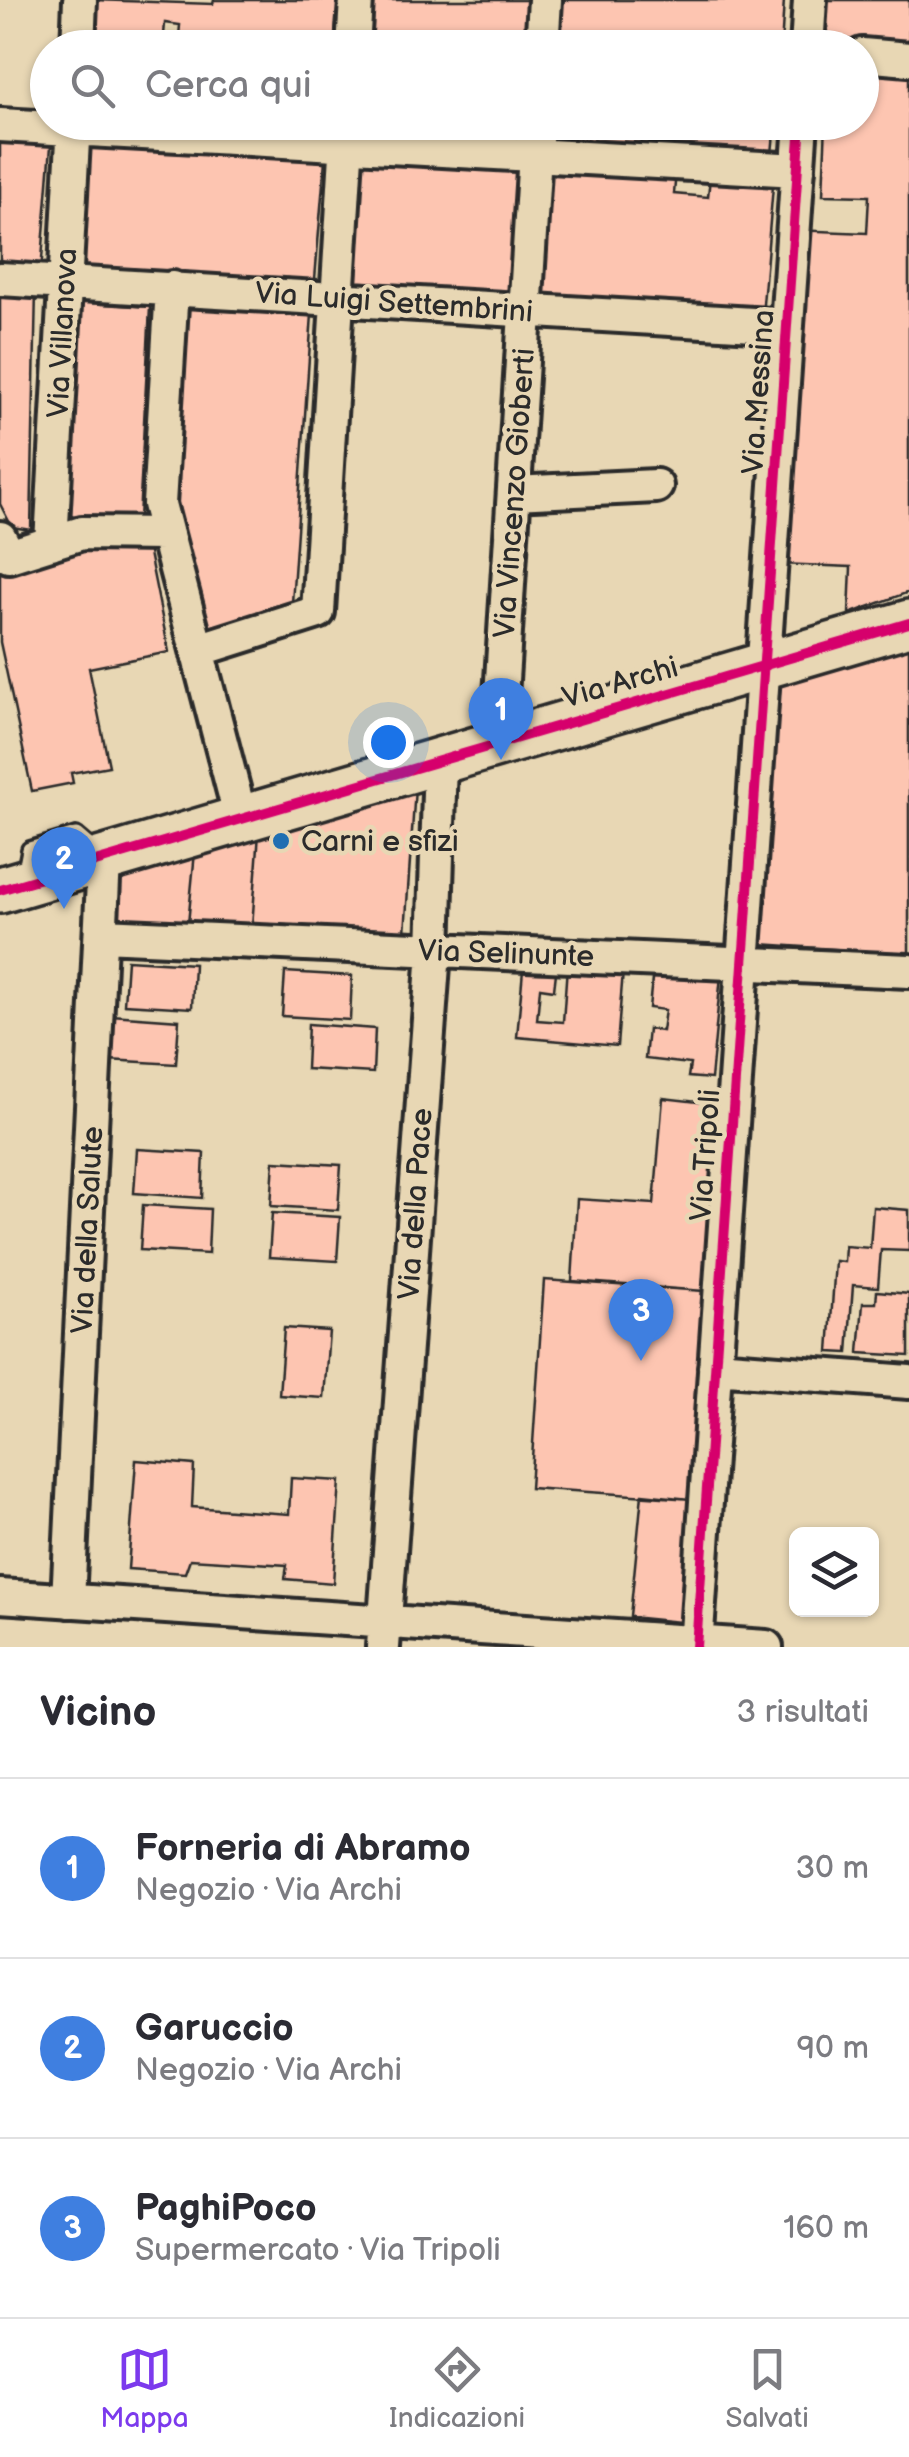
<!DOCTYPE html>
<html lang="it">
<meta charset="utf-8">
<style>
:root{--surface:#fff;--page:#f2f2f3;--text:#2b2b33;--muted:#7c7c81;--line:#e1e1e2;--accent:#7c3aed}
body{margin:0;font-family:"Balsamiq Sans",sans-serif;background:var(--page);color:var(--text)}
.controls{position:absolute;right:30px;bottom:30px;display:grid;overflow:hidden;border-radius:15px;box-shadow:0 2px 8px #0004}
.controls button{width:90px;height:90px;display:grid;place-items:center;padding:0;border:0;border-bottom:2px solid var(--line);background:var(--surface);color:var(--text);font:50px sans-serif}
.you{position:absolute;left:388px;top:742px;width:35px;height:35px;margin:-25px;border:8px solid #fff;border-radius:50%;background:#1a73e8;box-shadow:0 0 0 15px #1a73e833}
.badge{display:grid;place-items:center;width:65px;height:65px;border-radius:50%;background:var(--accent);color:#fff;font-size:32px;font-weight:700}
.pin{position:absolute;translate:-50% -82px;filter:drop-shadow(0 2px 5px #0008)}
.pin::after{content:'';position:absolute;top:52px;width:35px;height:30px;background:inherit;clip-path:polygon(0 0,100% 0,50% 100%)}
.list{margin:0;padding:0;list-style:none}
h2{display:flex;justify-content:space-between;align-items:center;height:130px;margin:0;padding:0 40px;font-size:42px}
h2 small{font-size:32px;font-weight:400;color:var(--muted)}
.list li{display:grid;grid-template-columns:65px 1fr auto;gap:30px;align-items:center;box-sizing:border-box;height:180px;padding:0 40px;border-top:2px solid var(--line)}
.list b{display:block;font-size:38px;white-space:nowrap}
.list p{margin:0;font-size:32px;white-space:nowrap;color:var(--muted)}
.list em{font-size:32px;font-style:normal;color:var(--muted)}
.icon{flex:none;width:55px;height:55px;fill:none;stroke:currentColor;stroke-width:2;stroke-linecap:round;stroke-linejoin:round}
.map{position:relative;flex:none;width:909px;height:1647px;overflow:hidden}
.search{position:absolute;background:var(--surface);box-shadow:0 2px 8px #0004;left:30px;right:30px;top:30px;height:110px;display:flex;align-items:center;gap:25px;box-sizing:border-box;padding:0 35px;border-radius:55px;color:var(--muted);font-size:38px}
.sheet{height:670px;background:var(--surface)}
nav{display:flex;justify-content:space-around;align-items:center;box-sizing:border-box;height:140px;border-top:2px solid var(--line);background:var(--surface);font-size:28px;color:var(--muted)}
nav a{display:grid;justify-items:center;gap:5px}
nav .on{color:var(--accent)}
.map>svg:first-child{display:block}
</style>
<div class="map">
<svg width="909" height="1647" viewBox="0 0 909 1647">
<rect width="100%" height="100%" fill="#e8d7b4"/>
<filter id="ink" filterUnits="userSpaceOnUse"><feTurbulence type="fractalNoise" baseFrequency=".01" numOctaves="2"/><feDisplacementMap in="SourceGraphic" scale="20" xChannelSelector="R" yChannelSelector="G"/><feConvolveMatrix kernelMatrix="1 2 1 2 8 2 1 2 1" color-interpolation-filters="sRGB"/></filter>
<g filter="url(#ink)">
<path fill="#fdc5b1" stroke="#2b2b2b" stroke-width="2.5" d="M93 0 213 4 214 0H338L334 48H178L180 25 165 23 163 48H90Z
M370 0H531L527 48H366Z
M558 0H784L781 48H555Z
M822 0H909V45L820 37Z
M867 68 909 70V592L849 614 851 567 780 564 794 230 867 233 869 196 823 195 826 122H862V88H866Z
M227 122H329L328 130Z
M360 122H520L519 140Z
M549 122H775L772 154 548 137Z
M0 129 52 133 41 272 0 268Z
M80 134 326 147 314 291 69 271Z
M360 150 522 158 515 296 354 288Z
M539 159 676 171 674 194 708 197 711 168 774 174 762 316 527 296Z
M0 288 36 289 31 530 12 527 0 504Z
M72 302 150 307 139 519 61 515Z
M181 308 312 314 292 603 207 630 170 503Z
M146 538 169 652 89 668 109 766 71 773 73 783 32 791 0 642V567Z
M909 643V954L760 944 781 677Z
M415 788 405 933 252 927 259 833Z
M259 833 252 927 188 924 195 852Z
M195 852 188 924 115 921 112 875Z
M127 960 194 964 192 1008 124 1004Z
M567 966 623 971 617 1046 517 1037 523 970 556 973 554 990 540 988 537 1020 563 1022Z
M653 969 721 975 711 1079 688 1077 690 1064 645 1059 648 1029 662 1031 665 1010 649 1008Z
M285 972 352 976 350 1020 282 1016Z
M111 1015 179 1020 176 1064 108 1060Z
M308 1024 375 1029 373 1073 306 1069Z
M663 1098 716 1104 704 1291 572 1281 577 1199 654 1204Z
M137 1149 204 1153 202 1198 134 1193Z
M274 1161 341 1165 338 1210 271 1206Z
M143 1205 210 1209 208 1254 140 1250Z
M873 1207 909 1210V1251L881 1250 878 1287 853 1285 848 1353 829 1352 835 1261 844 1262 845 1246 870 1248Z
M272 1213 340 1217 337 1261 269 1257Z
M544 1280 704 1291 691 1499 530 1488Z
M877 1291 909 1294V1356L859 1353 863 1303H876Z
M284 1328 329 1331 324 1398 279 1395Z
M136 1460 194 1465 192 1507 289 1514 291 1478 340 1481 333 1583 285 1579 287 1565 190 1559 185 1573 128 1569Z
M642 1494 691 1499 680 1622 630 1617Z"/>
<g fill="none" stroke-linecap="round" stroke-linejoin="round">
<defs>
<path id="lane" d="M25 876 30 850 76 836 97 854"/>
<path id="street" d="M78 48 80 0
M353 48 356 0
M542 48 545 0
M807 48 810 0
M862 55 909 59
M0 125 798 170
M0 279 787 326
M172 288 159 504 241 819
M514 493 656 486
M0 538 9 556 82 533 164 534
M51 543 74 122
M198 650 318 612 348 122
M498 744 537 122
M102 935 909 971
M715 1367 909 1382
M0 1596 766 1647
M68 1601 104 860
M383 1647 434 951 440 761
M696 1647 801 122"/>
<path id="secondary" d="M0 890 909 623"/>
</defs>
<use href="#lane" stroke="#2b2b2b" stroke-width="22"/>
<use href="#street" stroke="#2b2b2b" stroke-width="40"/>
<use href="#secondary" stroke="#2b2b2b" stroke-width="52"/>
<use href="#lane" stroke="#e8d7b4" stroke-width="15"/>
<use href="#street" stroke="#e8d7b4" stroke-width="32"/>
<use href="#secondary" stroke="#e8d7b4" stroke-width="45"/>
<defs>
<path id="cycleway" d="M0 890 909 623
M696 1647 801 122"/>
</defs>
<use href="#cycleway" stroke="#e8d7b4" stroke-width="16"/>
<use href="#cycleway" stroke="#d6006c" stroke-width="10"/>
</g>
</g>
<circle fill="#1f6fb2" stroke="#e8d7b4" stroke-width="4" cx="281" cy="841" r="10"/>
<g text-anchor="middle" stroke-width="9" stroke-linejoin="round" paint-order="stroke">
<g font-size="30" fill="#2b2b2b" stroke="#e8d7b4">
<text transform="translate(394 302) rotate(4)" y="10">Via Luigi Settembrini</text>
<text transform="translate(62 333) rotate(-87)" y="10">Via Villanova</text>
<text transform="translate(758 392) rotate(-86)" y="10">Via Messina</text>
<text transform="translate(514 493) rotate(-86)" y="10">Via Vincenzo Gioberti</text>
<text transform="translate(620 682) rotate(-16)" y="10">Via Archi</text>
<text transform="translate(506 953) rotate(2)" y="10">Via Selinunte</text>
<text transform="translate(705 1155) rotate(-86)" y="10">Via Tripoli</text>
<text transform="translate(415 1204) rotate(-86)" y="10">Via della Pace</text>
<text transform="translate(87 1230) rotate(-87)" y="10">Via della Salute</text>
</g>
<g font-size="30" fill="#2b2b2b" stroke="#e8d7b4" text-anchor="start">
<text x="301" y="851">Carni e sfizi</text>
</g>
</g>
</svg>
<div class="controls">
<button><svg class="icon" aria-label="layers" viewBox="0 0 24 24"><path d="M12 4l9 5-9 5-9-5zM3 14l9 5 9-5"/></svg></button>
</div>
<div class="you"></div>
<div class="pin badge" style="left:501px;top:760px;background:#3f7fe0">1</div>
<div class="pin badge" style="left:64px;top:909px;background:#3f7fe0">2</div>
<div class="pin badge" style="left:641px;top:1361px;background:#3f7fe0">3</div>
<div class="search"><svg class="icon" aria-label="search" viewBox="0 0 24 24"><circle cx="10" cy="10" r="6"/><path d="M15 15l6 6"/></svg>Cerca qui</div>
</div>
<section class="sheet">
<h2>Vicino<small>3 risultati</small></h2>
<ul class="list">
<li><span class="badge" style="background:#3f7fe0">1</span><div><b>Forneria di Abramo</b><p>Negozio · Via Archi</p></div><em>30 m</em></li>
<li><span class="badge" style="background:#3f7fe0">2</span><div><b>Garuccio</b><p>Negozio · Via Archi</p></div><em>90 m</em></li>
<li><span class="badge" style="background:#3f7fe0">3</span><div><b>PaghiPoco</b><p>Supermercato · Via Tripoli</p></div><em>160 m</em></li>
</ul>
</section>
<nav>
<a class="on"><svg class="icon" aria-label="map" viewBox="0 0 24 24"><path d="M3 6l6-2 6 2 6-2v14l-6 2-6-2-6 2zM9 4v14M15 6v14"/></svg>Mappa</a>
<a><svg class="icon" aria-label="directions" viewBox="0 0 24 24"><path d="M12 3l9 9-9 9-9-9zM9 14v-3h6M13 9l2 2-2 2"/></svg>Indicazioni</a>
<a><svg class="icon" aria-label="saved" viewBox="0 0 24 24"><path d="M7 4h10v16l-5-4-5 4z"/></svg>Salvati</a>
</nav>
